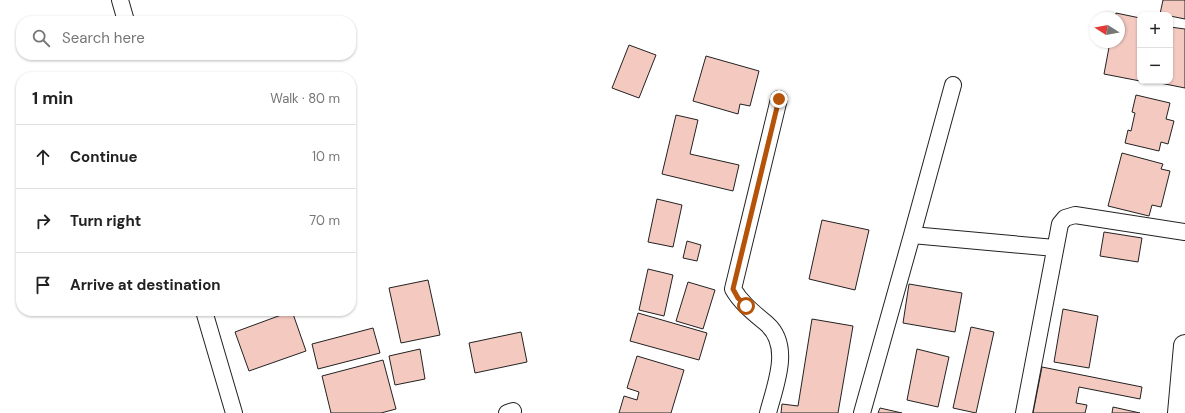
<!DOCTYPE html>
<meta charset="utf-8">
<style>
:root{--surface:#fff;--page:#f6f6f6;--text:#222;--muted:#767676;--line:#e0e0e0}
body{margin:0;font-family:"DM Sans",sans-serif;background:var(--page);color:var(--text)}
.controls{position:absolute;right:12px;top:12px;display:grid;overflow:hidden;border-radius:8px;box-shadow:0 1px 3px #0004}
.controls button{width:36px;height:36px;display:grid;place-items:center;padding:0;border:0;border-bottom:1px solid var(--line);background:var(--surface);color:var(--text);font:20px sans-serif}
.compass{position:absolute;left:1089px;top:12px;width:36px;height:36px;border-radius:50%;background:var(--surface);box-shadow:0 1px 3px #0004;rotate:281deg}
.stop{position:absolute;width:12px;height:12px;margin:-9px;border:3px solid #b45309;border-radius:50%;background:#fff}
.stop.end{background:#b45309;border-color:#fff;box-shadow:0 1px 4px #0008}
.list{margin:0;padding:0;list-style:none}
h2{display:flex;justify-content:space-between;align-items:center;height:52px;margin:0;padding:0 16px;font-size:17px}
h2 small{font-size:13px;font-weight:400;color:var(--muted)}
.list li{display:grid;grid-template-columns:26px 1fr auto;gap:12px;align-items:center;box-sizing:border-box;height:64px;padding:0 16px;border-top:1px solid var(--line)}
.list b{display:block;font-size:15px;white-space:nowrap}
.list em{font-size:13px;font-style:normal;color:var(--muted)}
.icon{flex:none;width:22px;height:22px;fill:none;stroke:currentColor;stroke-width:2;stroke-linecap:round;stroke-linejoin:round}
.map{position:relative;flex:none;width:1185px;height:413px;overflow:hidden}
.search{position:absolute;background:var(--surface);box-shadow:0 1px 3px #0004;left:16px;top:16px;width:340px;height:44px;display:flex;align-items:center;gap:10px;box-sizing:border-box;padding:0 14px;border-radius:16px;color:var(--muted);font-size:15px}
.panel{position:absolute;background:var(--surface);box-shadow:0 1px 3px #0004;left:16px;top:72px;width:340px;height:244px;border-radius:16px}
.map>svg:first-child{display:block}
</style>
<div class="map">
<svg width="1185" height="413" viewBox="0 0 1185 413">
<rect width="100%" height="100%" fill="#fff"/>
<path fill="#f3c9c0" stroke="#222" d="M1163 0H1185V19L1170 16V15L1160 14Z
M1116 13 1140 18V81L1104 74 1110 42H1119V18H1115Z
M1170 27 1185 29V88L1150 81H1170Z
M629 45 656 55 639 98 612 88Z
M706 56 759 71 750 106 740 104 738 114 693 101Z
M1136 95 1170 103 1166 119 1174 121 1168 144 1161 142 1159 151 1125 143 1128 130 1131 131 1135 113 1132 112Z
M676 115 698 120 690 154 739 165 733 191 662 174Z
M1122 153 1163 164 1161 169 1170 171 1161 207 1152 205 1149 216 1108 206Z
M657 199 682 205 673 247 648 242Z
M822 220 869 230 855 290 809 279Z
M1104 232 1142 238 1138 262 1100 256Z
M687 241 701 245 697 261 683 258Z
M648 269 673 275 664 316 639 310Z
M428 280 440 335 401 343 389 288Z
M688 282 715 290 703 329 676 321Z
M909 284 962 293 955 332 903 323Z
M1063 309 1098 316 1089 368 1054 362Z
M292 311 306 351 249 371 235 332Z
M638 313 707 333 699 360 630 341Z
M812 319 853 326 838 413H781L782 404 798 406Z
M971 327 994 332 976 413 953 408Z
M373 328 380 353 318 369 312 344Z
M521 332 527 362 475 373 469 343Z
M420 349 425 379 395 385 389 356Z
M917 349 949 357 938 407 907 400Z
M637 356 684 370 671 413H619L624 396 637 400 639 392 627 388Z
M383 360 396 409 381 413H331L322 376Z
M1042 367 1142 387 1140 399 1079 387 1076 403 1087 405 1085 413H1033Z
M1113 407 1140 413H1112Z
M880 408 902 413H878Z"/>
<g fill="none" stroke-linecap="round" stroke-linejoin="round">
<defs>
<path id="street" d="M120 0 126 21
M912 235 1055 248
M204 311 234 413
M507 413 513 411
M768 413C775 386 792 346 767 324 754 313 741 303 733 289L779 99
M862 413 912 235 953 85
M1024 413 1060 224 1065 218 1075 215 1185 232"/>
<path id="secondary" d="M1179 413 1185 346"/>
</defs>
<use href="#street" stroke="#222" stroke-width="18"/>
<use href="#secondary" stroke="#222" stroke-width="24"/>
<use href="#street" stroke="#fff" stroke-width="16"/>
<use href="#secondary" stroke="#fff" stroke-width="22"/>
</g>
<g fill="none" stroke-linecap="round" stroke-linejoin="round">
<path stroke="#b45309" stroke-width="5" d="M746 306 738 298 733 289 779 99"/>
</g>
</svg>
<div class="controls">
<button>+</button>
<button>−</button>
</div>
<svg class="compass" viewBox="-18 -18 36 36"><path d="M0-13l5 13h-10z" fill="#e53935"/><path d="M0 13l5-13h-10z" fill="#767676"/></svg>
<div class="stop" style="left:746px;top:306px"></div>
<div class="stop end" style="left:779px;top:99px"></div>
<div class="search"><svg class="icon" aria-label="search" viewBox="0 0 24 24"><circle cx="10" cy="10" r="6"/><path d="M15 15l6 6"/></svg>Search here</div>
<section class="panel">
<h2>1 min<small>Walk · 80 m</small></h2>
<ul class="list">
<li><svg class="icon" aria-label="ahead" viewBox="0 0 24 24"><path d="M12 20V5M6 11l6-6 6 6"/></svg><div><b>Continue</b></div><em>10 m</em></li>
<li><svg class="icon" aria-label="right" viewBox="0 0 24 24"><path d="M7 20v-9h11M14 6l5 5-5 5"/></svg><div><b>Turn right</b></div><em>70 m</em></li>
<li><svg class="icon" aria-label="arrive" viewBox="0 0 24 24"><path d="M6 21V4h12l-3 4 3 4H6"/></svg><div><b>Arrive at destination</b></div></li>
</ul>
</section>
</div>
